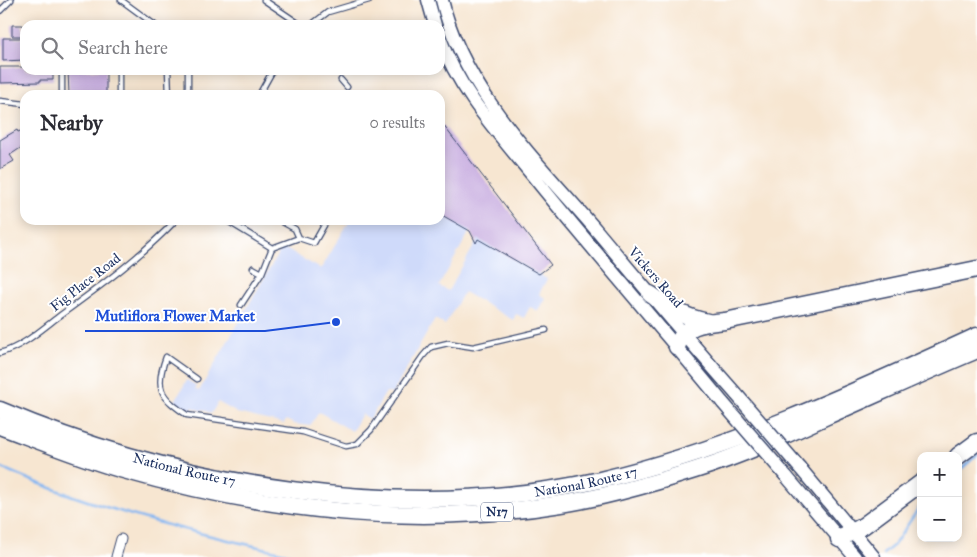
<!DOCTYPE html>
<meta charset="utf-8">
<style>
:root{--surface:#fff;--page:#f2f2f3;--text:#2b2b33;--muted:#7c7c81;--line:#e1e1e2}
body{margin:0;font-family:"IM FELL Great Primer",serif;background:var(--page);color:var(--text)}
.controls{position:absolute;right:15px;bottom:15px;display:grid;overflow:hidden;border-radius:10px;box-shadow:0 2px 12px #0003}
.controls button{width:45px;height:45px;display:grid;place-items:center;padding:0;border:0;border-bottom:1px solid var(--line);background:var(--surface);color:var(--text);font:25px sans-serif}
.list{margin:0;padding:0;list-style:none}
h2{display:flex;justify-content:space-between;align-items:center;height:65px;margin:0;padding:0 20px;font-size:21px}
h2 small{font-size:16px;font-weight:400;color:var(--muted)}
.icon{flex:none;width:28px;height:28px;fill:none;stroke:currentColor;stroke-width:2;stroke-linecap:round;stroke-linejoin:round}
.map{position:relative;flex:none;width:977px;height:557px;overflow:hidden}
.search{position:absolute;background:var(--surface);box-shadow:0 2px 12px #0003;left:20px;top:20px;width:425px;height:55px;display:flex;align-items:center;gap:12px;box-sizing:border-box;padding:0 18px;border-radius:15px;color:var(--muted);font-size:19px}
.panel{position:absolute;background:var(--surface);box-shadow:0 2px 12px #0003;left:20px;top:90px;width:425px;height:135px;border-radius:15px}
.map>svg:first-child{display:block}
</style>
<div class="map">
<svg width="977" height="557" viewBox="0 0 977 557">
<rect width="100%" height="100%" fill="#fff"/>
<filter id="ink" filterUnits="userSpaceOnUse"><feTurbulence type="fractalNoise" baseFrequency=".02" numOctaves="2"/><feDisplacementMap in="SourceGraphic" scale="10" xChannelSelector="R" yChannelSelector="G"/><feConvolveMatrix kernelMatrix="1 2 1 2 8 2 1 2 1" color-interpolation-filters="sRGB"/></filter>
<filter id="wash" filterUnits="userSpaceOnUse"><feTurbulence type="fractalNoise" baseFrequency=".0096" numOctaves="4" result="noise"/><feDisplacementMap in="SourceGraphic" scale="20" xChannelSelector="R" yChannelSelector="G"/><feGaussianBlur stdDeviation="1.12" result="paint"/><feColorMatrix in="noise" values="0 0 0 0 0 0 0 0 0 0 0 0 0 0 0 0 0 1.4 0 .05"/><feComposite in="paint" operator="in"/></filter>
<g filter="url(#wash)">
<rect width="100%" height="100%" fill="#f7e6d1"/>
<path fill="#cfdafa" d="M440 214 470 231 439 286 448 291 478 239 547 279 539 294 545 298 538 311 530 307 524 318 516 314 513 320 464 292 445 325 435 319 392 394 386 392 370 419 362 414 352 431 319 412 310 426 294 424 286 420 284 424 237 413 218 402 211 414 203 409 201 411 193 407 191 410 175 401 187 380 197 386 195 389 199 391 282 247 321 269 350 220H440Z"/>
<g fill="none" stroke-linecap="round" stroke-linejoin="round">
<path stroke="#85b7f1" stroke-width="2.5" d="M0 467C98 511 201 535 305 557
M958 472 977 455
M883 554 894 545 921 505"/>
</g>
<g id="blocks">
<path fill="#c8ade0" d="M12 25H23V36H12Z
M3 38H25V60L3 61Z
M0 67H25V70L53 71V80H40V82L0 83Z
M68 70H106V95H69Z
M440 121 551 265 539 274 478 239 476 243 470 231 440 214Z
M25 129V145L10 155 14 161 0 169V140L17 130 18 132Z"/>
</g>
</g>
<g filter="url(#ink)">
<use href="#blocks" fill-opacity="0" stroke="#3c4a6f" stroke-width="1"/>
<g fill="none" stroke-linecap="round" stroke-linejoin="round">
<defs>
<path id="service" d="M121 0 155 25
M264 0 301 25
M0 11 11 0
M311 25 328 12 369 0
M62 70V95
M119 70V95
M168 70 169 95
M188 70V95
M341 80 347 87
M259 95 273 70
M0 101 25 104
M226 220 272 248
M279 220 295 229 299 238
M272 248 299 238 314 243 327 220
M253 268 262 273
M241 305 262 273 272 248
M0 353C22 347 41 330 58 317 99 287 141 257 176 220
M197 379 166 357C154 389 161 397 187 415L303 432 346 446 357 444 371 430 423 356 431 347 448 343 473 347 546 330"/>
<path id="minor" d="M116 557 121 539"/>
<path id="secondary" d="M428 0 435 25
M442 0C463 91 538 162 597 231 643 286 689 341 737 395
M440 38C458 90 499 134 533 176 595 253 660 326 723 403
M800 468 874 557
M786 476 855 557"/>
<g id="motorway">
<path d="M650 294C669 307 685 318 708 322"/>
<path d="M677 347C683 324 704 323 725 321L977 269"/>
<path id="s1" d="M0 410C181 487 406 524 600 480 732 449 855 392 977 336"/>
<path d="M0 426C40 441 79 457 120 469 262 510 414 528 561 504 606 497 651 484 695 470 740 456 784 436 827 416 877 394 927 371 977 350"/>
<path d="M958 456 977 442"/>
<path d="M839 539 863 526 921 483"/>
</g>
</defs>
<use href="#service" stroke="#3c4a6f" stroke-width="7"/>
<use href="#minor" stroke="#3c4a6f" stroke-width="11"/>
<use href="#secondary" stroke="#3c4a6f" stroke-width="15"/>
<use href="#motorway" stroke="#3c4a6f" stroke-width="19"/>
<use href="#service" stroke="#fff" stroke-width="4.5"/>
<use href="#minor" stroke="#fff" stroke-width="9"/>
<use href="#secondary" stroke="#fff" stroke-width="12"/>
<use href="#motorway" stroke="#fff" stroke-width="16"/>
<defs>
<path id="secondary-bridge" d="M737 395 800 468
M723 403 786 476"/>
</defs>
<use href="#secondary-bridge" stroke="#3c4a6f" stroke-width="15" stroke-linecap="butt"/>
<use href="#secondary-bridge" stroke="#fff" stroke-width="12"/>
</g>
</g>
<g text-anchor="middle" stroke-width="4" stroke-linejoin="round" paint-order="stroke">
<rect fill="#fff" stroke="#5f6d8e" stroke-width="1" x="481" y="502.5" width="32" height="19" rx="4"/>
<g font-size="12" font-weight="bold" fill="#1b2f5e">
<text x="497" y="516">N17</text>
</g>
<g font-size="14" fill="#1b2f5e" stroke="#fff">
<text transform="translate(656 277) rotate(49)" y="5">Vickers Road</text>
<text transform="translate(85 282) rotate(-38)" y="5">Fig Place Road</text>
<text dy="5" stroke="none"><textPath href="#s1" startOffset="194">National Route 17</textPath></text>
<text dy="5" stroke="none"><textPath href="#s1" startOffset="599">National Route 17</textPath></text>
</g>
</g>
<path fill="none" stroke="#1d4ed8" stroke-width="2" d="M336 322L265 331H85"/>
<circle fill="#1d4ed8" stroke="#fff" stroke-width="2" cx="336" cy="322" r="5"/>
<g font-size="15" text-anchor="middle" font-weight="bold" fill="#1d4ed8" stroke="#fff" stroke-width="4" stroke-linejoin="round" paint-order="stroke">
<text x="175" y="321">Mutliflora Flower Market</text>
</g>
</svg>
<div class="controls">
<button>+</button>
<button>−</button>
</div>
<div class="search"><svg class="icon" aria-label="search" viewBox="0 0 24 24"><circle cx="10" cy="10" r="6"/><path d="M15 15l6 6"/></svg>Search here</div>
<section class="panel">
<h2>Nearby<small>0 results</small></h2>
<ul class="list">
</ul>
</section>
</div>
